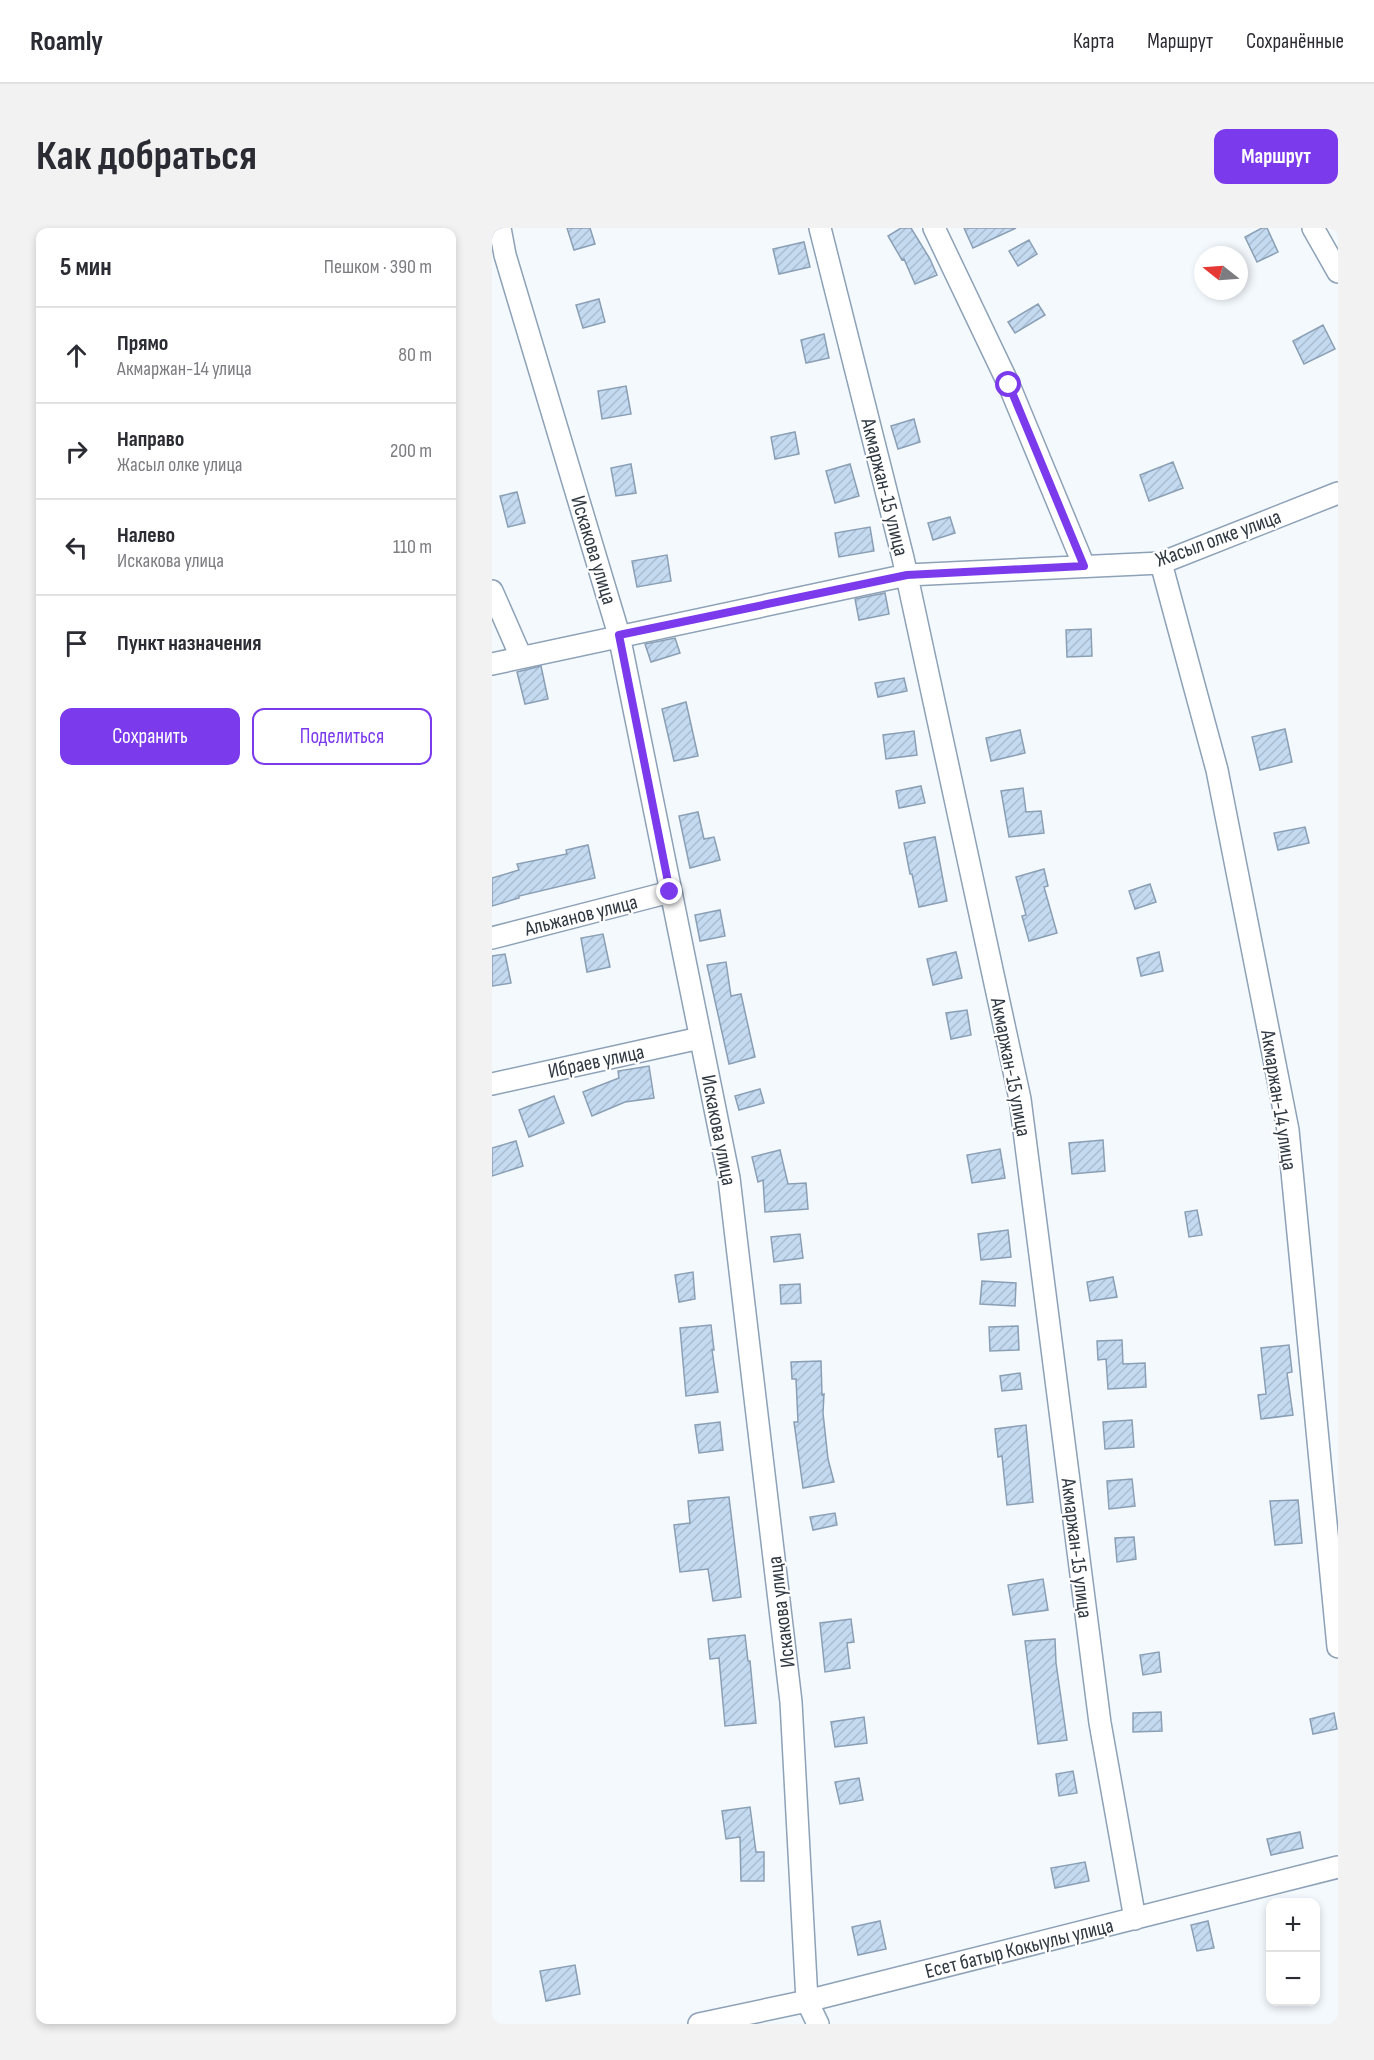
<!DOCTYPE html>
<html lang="ru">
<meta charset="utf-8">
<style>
:root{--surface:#fff;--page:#f2f2f3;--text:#2b2b33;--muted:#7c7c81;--line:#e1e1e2;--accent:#7c3aed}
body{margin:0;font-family:"Sofia Sans Condensed",sans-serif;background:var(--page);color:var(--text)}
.controls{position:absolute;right:18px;bottom:18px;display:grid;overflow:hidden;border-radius:12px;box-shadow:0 3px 9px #0003}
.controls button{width:54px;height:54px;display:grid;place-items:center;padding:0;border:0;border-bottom:2px solid var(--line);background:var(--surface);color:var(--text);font:30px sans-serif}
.compass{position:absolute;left:702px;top:18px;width:54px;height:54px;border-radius:50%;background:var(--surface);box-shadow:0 3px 9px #0003;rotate:287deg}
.stop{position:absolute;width:18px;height:18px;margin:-14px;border:4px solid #7c3aed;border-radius:50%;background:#fff}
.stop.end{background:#7c3aed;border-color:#fff;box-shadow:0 2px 6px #0008}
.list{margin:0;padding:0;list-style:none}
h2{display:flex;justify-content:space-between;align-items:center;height:78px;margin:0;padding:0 24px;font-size:26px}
h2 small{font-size:20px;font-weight:400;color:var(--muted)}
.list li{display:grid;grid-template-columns:39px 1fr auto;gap:18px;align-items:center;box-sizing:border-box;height:96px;padding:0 24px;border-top:2px solid var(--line)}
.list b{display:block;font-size:22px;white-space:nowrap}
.list p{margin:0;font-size:20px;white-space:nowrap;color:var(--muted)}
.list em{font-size:20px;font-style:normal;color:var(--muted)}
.actions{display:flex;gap:12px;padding:18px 24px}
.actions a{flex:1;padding:14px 0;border:2px solid var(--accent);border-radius:12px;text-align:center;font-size:21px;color:var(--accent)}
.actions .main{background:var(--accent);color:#fff}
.icon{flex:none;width:33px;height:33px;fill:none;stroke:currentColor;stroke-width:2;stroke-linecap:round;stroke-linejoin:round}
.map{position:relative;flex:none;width:846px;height:1796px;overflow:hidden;border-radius:12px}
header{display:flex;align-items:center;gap:36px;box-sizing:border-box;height:84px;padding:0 30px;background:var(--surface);border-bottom:2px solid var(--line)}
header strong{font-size:28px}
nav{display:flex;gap:33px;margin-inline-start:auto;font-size:21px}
.intro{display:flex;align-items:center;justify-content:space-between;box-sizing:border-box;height:144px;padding:0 36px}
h1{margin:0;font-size:42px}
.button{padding:15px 27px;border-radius:12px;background:var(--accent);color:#fff;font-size:21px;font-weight:700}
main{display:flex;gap:36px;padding:0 36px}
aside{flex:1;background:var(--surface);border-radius:12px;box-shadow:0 3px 9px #0003}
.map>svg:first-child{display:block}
</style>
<header>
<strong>Roamly</strong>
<nav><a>Карта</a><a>Маршрут</a><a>Сохранённые</a></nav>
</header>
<div class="intro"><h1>Как добраться</h1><a class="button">Маршрут</a></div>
<main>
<aside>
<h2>5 мин<small>Пешком · 390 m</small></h2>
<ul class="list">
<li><svg class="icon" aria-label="ahead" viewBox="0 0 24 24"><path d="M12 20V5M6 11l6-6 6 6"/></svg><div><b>Прямо</b><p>Акмаржан-14 улица</p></div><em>80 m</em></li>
<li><svg class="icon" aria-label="right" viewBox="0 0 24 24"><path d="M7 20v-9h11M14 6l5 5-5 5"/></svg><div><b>Направо</b><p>Жасыл олке улица</p></div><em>200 m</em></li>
<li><svg class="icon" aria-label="left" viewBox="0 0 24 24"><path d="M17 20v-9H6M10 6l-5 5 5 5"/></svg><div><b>Налево</b><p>Искакова улица</p></div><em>110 m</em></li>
<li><svg class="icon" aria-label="arrive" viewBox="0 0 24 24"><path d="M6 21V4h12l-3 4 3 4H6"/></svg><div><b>Пункт назначения</b></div></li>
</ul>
<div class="actions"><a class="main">Сохранить</a><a>Поделиться</a></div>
</aside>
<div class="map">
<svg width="846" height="1796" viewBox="0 0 846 1796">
<defs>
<pattern id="building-hatch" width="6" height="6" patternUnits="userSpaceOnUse" patternTransform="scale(1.5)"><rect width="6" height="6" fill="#c4daf1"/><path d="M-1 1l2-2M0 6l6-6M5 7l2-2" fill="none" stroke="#a9bcd0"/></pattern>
</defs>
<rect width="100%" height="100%" fill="#f4f9fe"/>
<path fill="url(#building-hatch)" stroke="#8a9fb4" stroke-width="1.5" d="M75 0H98L103 16 82 22Z
M409 0H419L438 31 445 47 423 56 412 31 410 32 396 8Z
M472 0H524L481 20Z
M770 0H775L786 24 765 34 753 9Z
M537 12 545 26 526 38 517 23Z
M312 14 318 39 287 46 281 21Z
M107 71 113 94 91 100 84 77Z
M546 76 553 87 523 105 516 94Z
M831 97 843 121 812 136 801 113Z
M332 106 337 130 314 135 309 112Z
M134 158 139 186 110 191 106 163Z
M422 191 428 214 406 221 399 198Z
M303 204 307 226 283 231 279 209Z
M681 234 691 260 657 273 648 247Z
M139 236 144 265 124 268 119 240Z
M358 236 367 268 343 275 334 243Z
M25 264 33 295 16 299 8 268Z
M458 289 463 305 441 312 436 295Z
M378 299 382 323 347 329 343 305Z
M175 327 179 353 145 359 140 333Z
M393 365 397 386 367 392 363 371Z
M599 401 600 428 575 429 574 402Z
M183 410 188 425 159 434 153 416Z
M49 438 56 471 33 476 25 444Z
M412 450 415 463 386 469 383 455Z
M194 474 206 528 182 533 170 481Z
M793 501 800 534 768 542 760 509Z
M528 502 533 525 499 533 494 510Z
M422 503 425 527 394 531 391 507Z
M429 558 433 575 407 580 404 563Z
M531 560 534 584 549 583 552 605 517 609 509 563Z
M206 584 212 611 222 609 228 632 198 640 187 588Z
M813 599 817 615 786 622 782 605Z
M443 609 455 673 427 679 420 646H418L412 615Z
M96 617 103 650 27 668V670L0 678V650L27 642 25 636 75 626 74 622Z
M552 641 556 658 552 659 565 705 537 713 530 688 534 687 524 649Z
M658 656 664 674 643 681 637 663Z
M228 682 233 708 208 713 203 687Z
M111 706 118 739 95 744 89 710Z
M464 724 470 750 441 757 435 731Z
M667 724 671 743 649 748 645 730Z
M13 726 19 755 0 758V728Z
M234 734 239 768 249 766 263 829 237 836 215 737Z
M475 782 479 807 459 811 454 785Z
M157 838 162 870 133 874 100 888 91 864 127 850 126 843Z
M268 861 272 875 247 882 243 868Z
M62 868 72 895 37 909 27 882Z
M611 912 613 943 580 946 577 915Z
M24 913 31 938 0 948V920Z
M508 921 513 950 480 955 475 927Z
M288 922 296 956 314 955 316 981 273 984 271 952 266 954 260 929Z
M705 982 710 1007 697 1009 693 984Z
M516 1002 519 1029 489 1032 486 1006Z
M308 1006 311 1030 282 1034 279 1009Z
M201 1044 203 1071 187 1074 183 1047Z
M621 1049 625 1069 598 1073 595 1054Z
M490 1053 524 1055 523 1078 488 1076Z
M308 1056 309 1075 289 1076 288 1057Z
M219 1097 222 1122H220L226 1164 194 1168 188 1100Z
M526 1098 527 1122 498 1123 497 1099Z
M630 1112 631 1136 653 1135 654 1159 616 1161 614 1131 606 1132 605 1113Z
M797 1117 800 1144 795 1145 801 1187 769 1191 766 1167 774 1166 769 1120Z
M329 1133 330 1167 332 1166 331 1185 336 1231 342 1254 311 1260 302 1194H306L304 1151H300L299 1134Z
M528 1145 530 1161 510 1163 508 1148Z
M640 1192 642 1219 613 1221 611 1194Z
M228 1194 231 1222 207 1225 203 1197Z
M534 1197 541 1274 515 1277 510 1228 506 1229 503 1201Z
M640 1251 643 1278 617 1281 615 1253Z
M237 1269 249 1369 221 1373 216 1341 188 1344 182 1297 198 1295 196 1273Z
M806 1272 810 1315 783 1317 778 1273Z
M343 1285 345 1297 321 1302 318 1289Z
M642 1309 644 1331 625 1334 623 1310Z
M551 1351 556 1382 521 1387 516 1357Z
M359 1391 362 1414 355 1415 358 1440 333 1444 328 1395Z
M253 1407 256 1433H258L264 1495 233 1498 227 1430 218 1431 216 1411Z
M563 1411 564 1435 575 1512 546 1516 533 1413Z
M667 1424 669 1444 651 1447 648 1427Z
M669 1484 670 1503 641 1504V1485Z
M842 1485 845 1501 821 1506 818 1491Z
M372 1489 375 1515 343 1519 339 1494Z
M581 1543 585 1565 567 1568 564 1546Z
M367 1550 371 1572 348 1576 343 1554Z
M258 1579 264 1624H272V1653H249L248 1609 234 1611 230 1583Z
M808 1604 811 1620 779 1627 775 1611Z
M593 1634 597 1653 563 1660 559 1640Z
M388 1693 394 1721 366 1727 360 1699Z
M716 1693 722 1720 705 1723 699 1697Z
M83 1737 88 1766 54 1773 48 1743Z"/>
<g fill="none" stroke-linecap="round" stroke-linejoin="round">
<defs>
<path id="minor" d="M8 0 13 27 127 407 237 950 299 1474 315 1773 326 1796
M328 0 411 330 528 871 608 1495 643 1691
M442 0 517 157 592 338
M821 0 846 44
M669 335 725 542 796 902 846 1419
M0 363 29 429
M0 436 415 347 669 335 846 265
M0 710 178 664
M0 856 208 810
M207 1796 315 1773 846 1639"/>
</defs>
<use href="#minor" stroke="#8da1b7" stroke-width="24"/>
<use href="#minor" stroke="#fff" stroke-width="21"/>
</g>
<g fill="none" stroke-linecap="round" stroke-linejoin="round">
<path stroke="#7c3aed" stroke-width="8" d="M178 664 127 407 415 347 592 338 517 157"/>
</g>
<g text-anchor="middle" stroke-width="4.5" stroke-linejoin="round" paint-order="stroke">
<g font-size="21" fill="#303841" stroke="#fff">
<text transform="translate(393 259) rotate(76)" y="7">Акмаржан-15 улица</text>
<text transform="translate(726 310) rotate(-20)" y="7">Жасыл олке улица</text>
<text transform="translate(102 322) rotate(73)" y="7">Искакова улица</text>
<text transform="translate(89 687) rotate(-14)" y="7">Альжанов улица</text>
<text transform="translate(104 833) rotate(-12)" y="7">Ибраев улица</text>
<text transform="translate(519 839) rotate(79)" y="7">Акмаржан-15 улица</text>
<text transform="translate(787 872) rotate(81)" y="7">Акмаржан-14 улица</text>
<text transform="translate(227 902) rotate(79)" y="7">Искакова улица</text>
<text transform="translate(585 1320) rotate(83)" y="7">Акмаржан-15 улица</text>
<text transform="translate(289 1384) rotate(-97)" y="7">Искакова улица</text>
<text transform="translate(527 1720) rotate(-14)" y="7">Есет батыр Кокыулы улица</text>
</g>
</g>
</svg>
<div class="controls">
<button>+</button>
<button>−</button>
</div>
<svg class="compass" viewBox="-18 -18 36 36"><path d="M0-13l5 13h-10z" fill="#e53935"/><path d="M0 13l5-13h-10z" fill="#7c7c81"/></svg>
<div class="stop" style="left:517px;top:157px"></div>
<div class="stop end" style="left:178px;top:664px"></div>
</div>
</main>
